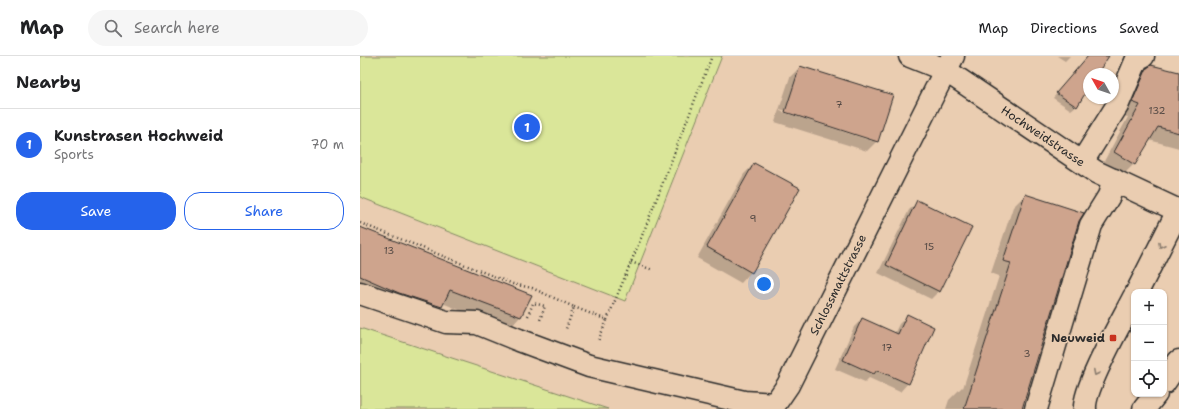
<!DOCTYPE html>
<meta charset="utf-8">
<style>
:root{--surface:#fff;--page:#f6f6f6;--text:#202124;--muted:#757577;--line:#e0e0e0;--accent:#2563eb}
body{margin:0;font-family:"Shantell Sans",sans-serif;background:var(--page);color:var(--text)}
.controls{position:absolute;right:12px;bottom:12px;display:grid;overflow:hidden;border-radius:8px;box-shadow:0 1px 3px #0004}
.controls button{width:36px;height:36px;display:grid;place-items:center;padding:0;border:0;border-bottom:1px solid var(--line);background:var(--surface);color:var(--text);font:20px sans-serif}
.compass{position:absolute;left:723px;top:12px;width:36px;height:36px;border-radius:50%;background:var(--surface);box-shadow:0 1px 3px #0004;rotate:310deg}
.you{position:absolute;left:404px;top:228px;width:14px;height:14px;margin:-10px;border:3px solid #fff;border-radius:50%;background:#1a73e8;box-shadow:0 0 0 6px #1a73e833}
.badge{display:grid;place-items:center;width:26px;height:26px;border-radius:50%;background:var(--accent);color:#fff;font-size:13px;font-weight:700}
.pin{position:absolute;translate:-50% -50%;border:2px solid #fff;box-shadow:0 1px 4px #0006}
.list{margin:0;padding:0;list-style:none}
h2{display:flex;justify-content:space-between;align-items:center;height:52px;margin:0;padding:0 16px;font-size:17px}
h2 small{font-size:13px;font-weight:400;color:var(--muted)}
.list li{display:grid;grid-template-columns:26px 1fr auto;gap:12px;align-items:center;box-sizing:border-box;height:72px;padding:0 16px;border-top:1px solid var(--line)}
.list b{display:block;font-size:15px;white-space:nowrap}
.list p{margin:0;font-size:13px;white-space:nowrap;color:var(--muted)}
.list em{font-size:13px;font-style:normal;color:var(--muted)}
.actions{display:flex;gap:8px;padding:12px 16px}
.actions a{flex:1;padding:9px 0;border:1px solid var(--accent);border-radius:16px;text-align:center;font-size:14px;color:var(--accent)}
.actions .main{background:var(--accent);color:#fff}
.icon{flex:none;width:22px;height:22px;fill:none;stroke:currentColor;stroke-width:2;stroke-linecap:round;stroke-linejoin:round}
.map{position:relative;flex:none;width:819px;height:353px;overflow:hidden}
header{display:flex;align-items:center;gap:24px;box-sizing:border-box;height:56px;padding:0 20px;background:var(--surface);border-bottom:1px solid var(--line)}
header strong{font-size:19px}
nav{display:flex;gap:22px;margin-inline-start:auto;font-size:14px}
.search{width:280px;height:36px;background:var(--page);display:flex;align-items:center;gap:10px;box-sizing:border-box;padding:0 14px;border-radius:22px;color:var(--muted);font-size:15px}
main{display:flex}
aside{flex:1;background:var(--surface)}
.map>svg:first-child{display:block}
</style>
<header>
<strong>Map</strong>
<div class="search"><svg class="icon" aria-label="search" viewBox="0 0 24 24"><circle cx="10" cy="10" r="6"/><path d="M15 15l6 6"/></svg>Search here</div>
<nav><a>Map</a><a>Directions</a><a>Saved</a></nav>
</header>
<main>
<aside>
<h2>Nearby<small></small></h2>
<ul class="list">
<li><span class="badge">1</span><div><b>Kunstrasen Hochweid</b><p>Sports</p></div><em>70 m</em></li>
</ul>
<div class="actions"><a class="main">Save</a><a>Share</a></div>
</aside>
<div class="map">
<svg width="819" height="353" viewBox="0 0 819 353">
<rect width="100%" height="100%" fill="#eacdb1"/>
<filter id="ink" filterUnits="userSpaceOnUse"><feTurbulence type="fractalNoise" baseFrequency=".025" numOctaves="2"/><feDisplacementMap in="SourceGraphic" scale="8" xChannelSelector="R" yChannelSelector="G"/><feConvolveMatrix kernelMatrix="1 2 1 2 8 2 1 2 1" color-interpolation-filters="sRGB"/></filter>
<g filter="url(#ink)">
<path fill="#dae699" stroke="#828862" d="M0 0H362L265 245 0 141Z
M0 272 248 353H0Z"/>
<path fill="#0003" fill-rule="evenodd" d="M697 0H710L705 5Z
M728 0H747L736 18H729V29L716 50 711 54 693 42Z
M440 11 517 85 507 95 415 66 430 21ZM420 53 512 83V85L420 55Z
M787 13 819 17V92L789 84 774 108 761 121 742 109 768 61 760 59 774 26Z
M394 108 391 216 381 227 337 202 384 118Z
M665 139 718 165 661 353H586L589 344 602 331 603 332 639 220 631 217 653 151Z
M558 146 579 235 571 243 518 217 549 154Z
M0 172 170 240 160 261 149 273 82 247 81 251 69 262 0 238Z
M547 260 548 327 540 336 509 322 505 326 475 313 494 271 502 263 534 278 539 268Z"/>
<path fill="#cea48d" stroke="#2b2b2b" d="M728 0H749L737 18H729V31L717 51 696 37Z
M791 9 819 16V77L798 71 775 109 754 96 780 49 772 46 787 12Z
M440 10 533 39 518 86 425 56Z
M394 107 440 132 392 217 347 191Z
M665 138 724 157 719 165 662 353H604L651 207 643 205Z
M557 144 612 171 580 236 526 209Z
M0 171 172 239 161 261 90 234 82 251 39 237 0 220Z
M547 258 574 271 549 328 517 314 514 318 483 304 502 262 538 278Z"/>
<g fill="none" stroke-linecap="round" stroke-linejoin="round">
<defs>
<g id="minor">
<path id="s1" d="M550 0 585 14 736 116 819 155"/>
<path d="M722 106 757 50 777 3 783 0"/>
<path d="M777 236 818 155"/>
<path id="s2" d="M0 237 86 266 117 267 159 284 229 310 384 346 415 348 428 329 575 35 593 0"/>
<path d="M804 327 819 305"/>
<path d="M676 353 731 169 749 140 754 124"/>
<path d="M725 353C723 332 763 263 774 241"/>
<path d="M784 353 796 338"/>
</g>
</defs>
<use href="#minor" stroke="#2b2b2b" stroke-width="25"/>
<path stroke="#2b2b2b" stroke-width="2.5" stroke-dasharray="1 3" stroke-linecap="butt" d="M0 167 153 228 172 232 214 251 206 273
M271 206 293 214
M214 251 247 264 238 285
M168 260 173 247 185 250 180 264
M247 264 286 170 352 0"/>
<use href="#minor" stroke="#eacdb1" stroke-width="22"/>
</g>
<defs><path id="oneway-chevron" d="M-2-3.5L2.5 0L-2 3.5" fill="none" stroke-width="1.6" stroke-linecap="round" stroke-linejoin="round"/></defs>
<g stroke="#8a7c6e">
<use href="#oneway-chevron" transform="translate(801 189) rotate(117)"/>
<use href="#oneway-chevron" transform="translate(736 317) rotate(117)"/>
</g>
</g>
<rect fill="#c8321e" stroke="#eacdb1" stroke-width="1.5" x="749" y="278" width="8" height="8" rx="2"/>
<g text-anchor="middle" stroke-width="3" stroke-linejoin="round" paint-order="stroke">
<g font-size="10" fill="#544944">
<text x="479" y="52">7</text>
<text x="797" y="58">132</text>
<text x="393" y="166">9</text>
<text x="569" y="194">15</text>
<text x="29" y="198">13</text>
<text x="527" y="295">17</text>
<text x="667" y="301">3</text>
</g>
<g font-size="12" fill="#2b2b2b" stroke="#eacdb1">
<text dy="4" stroke="none"><textPath href="#s1" startOffset="156">Hochweidstrasse</textPath></text>
<text dy="4" stroke="none"><textPath href="#s2" startOffset="567">Schlossmattstrasse</textPath></text>
</g>
<g font-size="12" font-weight="bold" fill="#2b2b2b" stroke="#eacdb1" text-anchor="end">
<text x="745" y="286">Neuweid</text>
</g>
</g>
</svg>
<div class="controls">
<button>+</button>
<button>−</button>
<button><svg class="icon" aria-label="locate" viewBox="0 0 24 24"><circle cx="12" cy="12" r="6"/><path d="M12 2v4M12 18v4M2 12h4M18 12h4"/></svg></button>
</div>
<svg class="compass" viewBox="-18 -18 36 36"><path d="M0-13l5 13h-10z" fill="#e53935"/><path d="M0 13l5-13h-10z" fill="#757577"/></svg>
<div class="you"></div>
<div class="pin badge" style="left:167px;top:71px">1</div>
</div>
</main>
